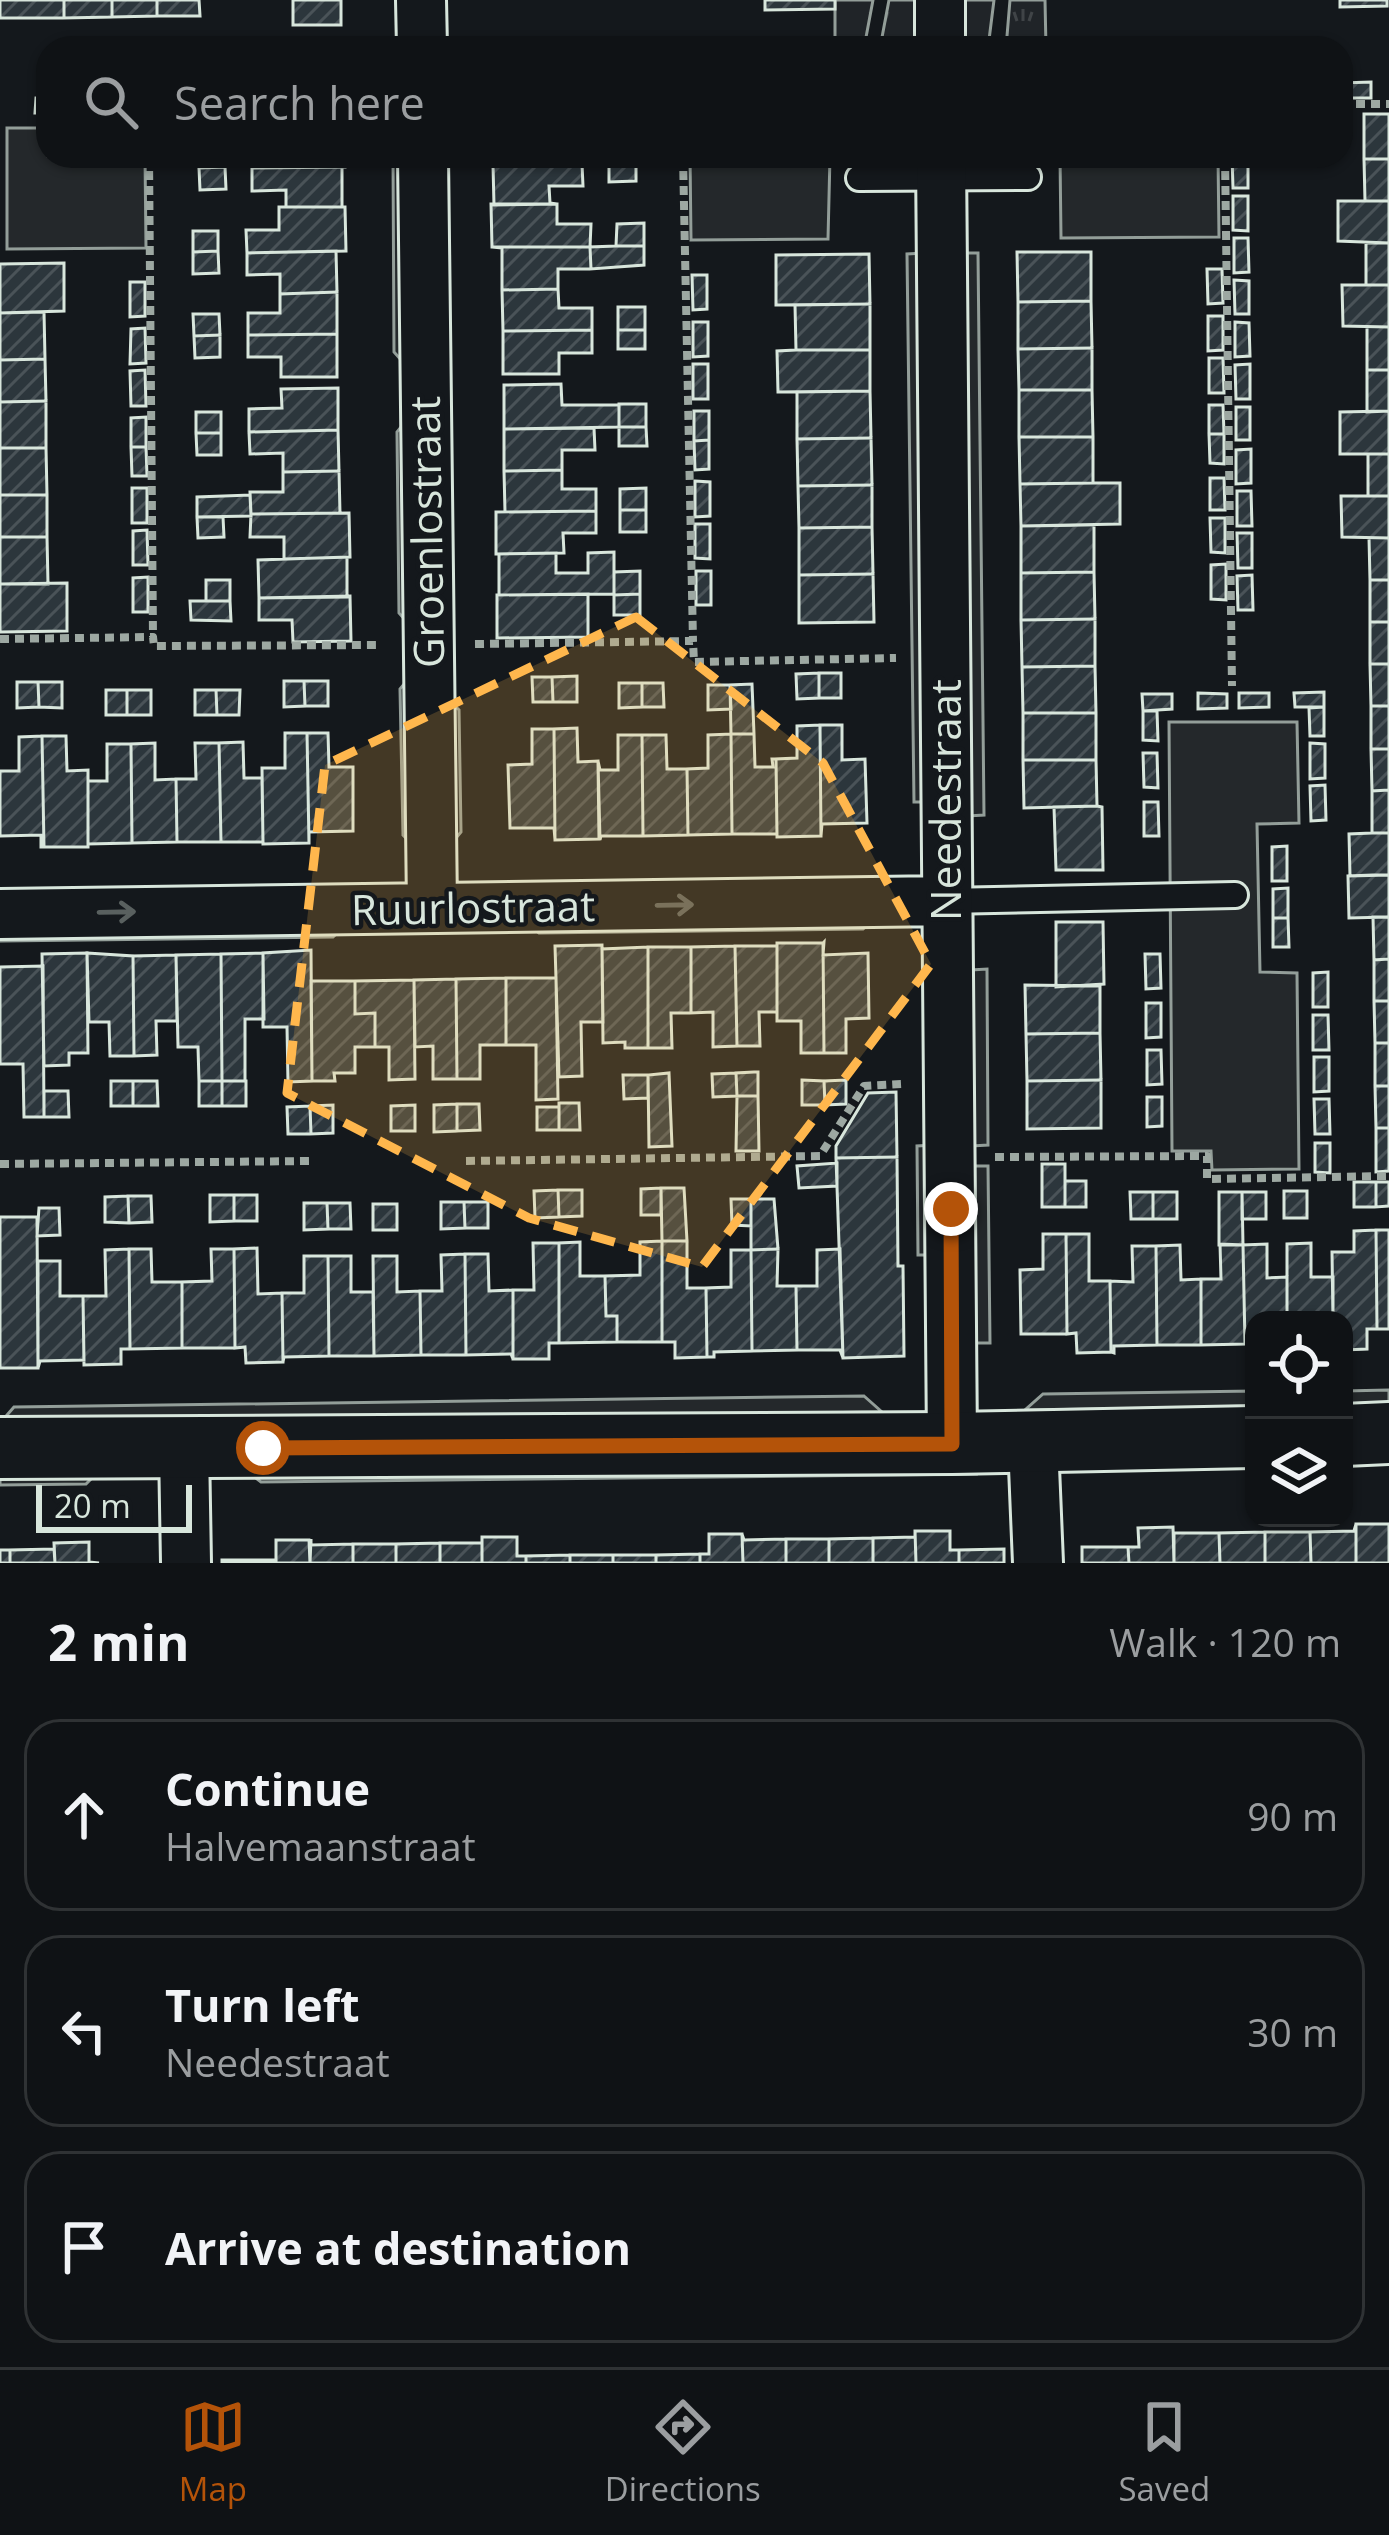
<!DOCTYPE html>
<meta charset="utf-8">
<style>
:root{--surface:#0f1215;--page:#1d2022;--text:#f1f3f6;--muted:#9b9ea0;--line:#2f3234;--accent:#b45309}
body{margin:0;font-family:"Open Sans",sans-serif;background:var(--page);color:var(--text)}
.controls{position:absolute;right:36px;bottom:36px;display:grid;overflow:hidden;border-radius:24px;box-shadow:0 3px 9px #0004}
.controls button{width:108px;height:108px;display:grid;place-items:center;padding:0;border:0;border-bottom:3px solid var(--line);background:var(--surface);color:var(--text);font:60px sans-serif}
.scale{position:absolute;left:36px;bottom:30px;width:156px;box-sizing:border-box;padding-left:12px;border:6px solid #d8e6dc;border-top:0;font-size:33px;line-height:42px;white-space:nowrap;color:#d8e6dc;-webkit-text-stroke:9px #14181c;paint-order:stroke}
.stop{position:absolute;width:36px;height:36px;margin:-27px;border:9px solid #b45309;border-radius:50%;background:#fff}
.stop.end{background:#b45309;border-color:#fff;box-shadow:0 3px 12px #0008}
.list{margin:0;padding:0;list-style:none}
h2{display:flex;justify-content:space-between;align-items:center;height:156px;margin:0;padding:0 48px;font-size:51px}
h2 small{font-size:39px;font-weight:400;color:var(--muted)}
.list li{display:grid;grid-template-columns:78px 1fr auto;gap:36px;align-items:center;box-sizing:border-box;height:192px;margin:0 24px 24px;padding:0 24px;border:3px solid var(--line);border-radius:36px}
.list b{display:block;font-size:45px;white-space:nowrap}
.list p{margin:0;font-size:39px;white-space:nowrap;color:var(--muted)}
.list em{font-size:39px;font-style:normal;color:var(--muted)}
.icon{flex:none;width:66px;height:66px;fill:none;stroke:currentColor;stroke-width:2;stroke-linecap:round;stroke-linejoin:round}
.map{position:relative;flex:none;width:1389px;height:1563px;overflow:hidden}
.search{position:absolute;background:var(--surface);box-shadow:0 3px 9px #0004;left:36px;right:36px;top:36px;height:132px;display:flex;align-items:center;gap:30px;box-sizing:border-box;padding:0 42px;border-radius:36px;color:var(--muted);font-size:45px}
.sheet{height:804px;background:var(--surface)}
nav{display:flex;justify-content:space-around;align-items:center;box-sizing:border-box;height:168px;border-top:3px solid var(--line);background:var(--surface);font-size:33px;color:var(--muted)}
nav a{display:grid;justify-items:center;gap:6px}
nav .on{color:var(--accent)}
.map>svg:first-child{display:block}
</style>
<div class="map">
<svg width="1389" height="1563" viewBox="0 0 1389 1563">
<defs>
<pattern id="grass-tufts" width="24" height="20" patternUnits="userSpaceOnUse" patternTransform="scale(3)"><rect width="24" height="20" fill="#202428"/><path d="M3 7l-1-3M5 7V3M7 7l1-3M15 17l-1-3M17 17v-4M19 17l1-3" fill="none" stroke="#404447"/></pattern>
<pattern id="building-hatch" width="6" height="6" patternUnits="userSpaceOnUse" patternTransform="scale(3)"><rect width="6" height="6" fill="#2c363c"/><path d="M-1 1l2-2M0 6l6-6M5 7l2-2" fill="none" stroke="#4a5358"/></pattern>
</defs>
<rect width="100%" height="100%" fill="#14181c"/>
<path fill="url(#grass-tufts)" stroke="#939e99" stroke-width="3" d="M835 0H873L864 48H835Z
M889 0H917L918 48H880Z
M962 0H994L988 48H962Z
M1010 0H1045L1046 48H1006Z"/>
<path fill="#24282b" stroke="#939e99" stroke-width="3" d="M7 128H48V156H145L146 248 7 249Z
M393 156H407L410 370 394 352Z
M690 156H830L828 239 691 240Z
M1060 156H1218L1219 237 1061 238Z
M924 253 931 802H914L907 254Z
M962 253H978L984 815 968 816Z
M410 416 414 630 399 613 397 432Z
M414 672 417 849 403 835 400 689Z
M445 697 459 710 461 832 447 849Z
M1169 722H1297L1299 823 1257 824 1260 972 1297 973 1299 1169 1212 1170 1211 1151H1172Z
M880 914 863 929 539 933 522 920Z
M349 922 333 937 0 941V927Z
M987 969 988 1145 972 1146 971 970Z
M934 1145V1255H918L917 1146Z
M972 1166H988L990 1343H975Z
M1389 1390V1405L1344 1406V1391Z
M1254 1391V1407L1025 1410 1043 1394Z
M864 1396 882 1412 0 1423 14 1407Z
M997 1456 977 1474 261 1482 242 1467Z
M103 1467 86 1484 0 1485V1468Z"/>
<path fill="url(#building-hatch)" stroke="#d8e6dc" stroke-width="3" d="M0 0H64V18H0Z
M64 0H112V17L64 18Z
M112 0H157V16L112 17Z
M157 0H199L200 16H157Z
M293 0H341V25H293Z
M765 0H835V9L765 10Z
M1340 0H1387V6L1340 7Z
M1371 82V98H1341V83Z
M36 98H48V113H35Z
M1364 114H1389V159H1364Z
M199 156H225V167L199 168Z
M252 156H345V167L252 168Z
M491 156H582V164L491 166Z
M609 156H636V162L609 163Z
M1232 156H1248V188H1233Z
M1364 159H1389V201H1365Z
M636 162V181L609 182V163Z
M582 164 583 186H549L550 203 557 204 494 205 493 165Z
M225 167 226 189 200 190 199 168Z
M342 167V207H286V190L252 191V168Z
M1233 196H1248V231L1233 230Z
M1338 201H1389V243L1338 241Z
M491 204H557V224H591L590 247H492Z
M279 207H345L346 251 247 253 246 230H279Z
M644 223V246H616L617 224Z
M193 231H218V251L193 252Z
M1234 238H1248L1249 272 1234 273Z
M1366 243H1389V285H1366Z
M616 246H644V265L591 269 590 247Z
M492 247H590L591 269H558V289L502 290V248Z
M218 251 219 273 193 274V252Z
M336 251 337 292 280 294V274L247 275V253Z
M1017 252H1091V301L1018 302Z
M869 254 870 304 776 305V255Z
M64 263V311L0 313V264Z
M1207 269H1222L1223 303 1208 304Z
M692 275H707V309L693 310Z
M1234 280 1249 281V314H1235Z
M130 282H145V316L130 317Z
M1342 285H1389V327L1343 326Z
M558 289 559 308H592V330L503 331 502 290Z
M337 292V334L248 335V313H280V294Z
M1091 301 1092 348 1018 349V302Z
M870 304V350H796L795 305Z
M618 307H645V330H618Z
M44 312 45 359 0 360V313Z
M193 314H219L220 335 194 336Z
M1208 316H1223V350L1208 351Z
M693 322H708V356L693 357Z
M1235 322 1249 323 1250 356 1235 357Z
M1367 327H1389V370H1367Z
M145 328 146 363 130 364 131 329Z
M592 330V353H559V374H503V331Z
M618 330H645V349H618Z
M337 334V377H281V357H248V335Z
M220 335V357L195 358 194 336Z
M1092 348V390H1019L1018 349Z
M796 350H870V391L778 392 777 351Z
M1209 358H1223L1224 393H1209Z
M45 359 46 401 0 402V360Z
M693 364H708V399H693Z
M1250 364V399H1236L1235 365Z
M145 370 146 406H131L130 371Z
M1367 370H1389V411L1367 412Z
M561 384 562 405H619V427L504 429V385Z
M338 388V430L249 432V409L282 408 281 389Z
M1019 390H1092L1093 437H1019Z
M870 391 871 438 797 439V392Z
M46 401V448H0V402Z
M646 404V427H619V404Z
M1209 405H1223L1224 434H1209Z
M1236 407H1250V440H1236Z
M694 411H709V440L694 441Z
M1389 411V454H1340V412Z
M196 412H221V433H196Z
M146 417V447H131V418Z
M619 427H646L647 446H619Z
M594 428 595 450H562V470L504 471V429Z
M338 430 339 471 283 472V453L250 454 249 432Z
M196 433H221V455H197Z
M1209 434H1224V464L1210 463Z
M1019 437H1093V483L1020 484Z
M871 438 872 485 798 486 797 439Z
M709 440V469L695 470 694 441Z
M131 447H146L147 476H132Z
M0 448H46L47 495H0Z
M1251 449V483L1236 484V450Z
M1368 454H1389V496H1368Z
M562 470V489H596V511L505 512 504 471Z
M339 471 340 513 251 514 250 492H283V472Z
M1210 478H1224L1225 510H1210Z
M695 481 710 482V516L695 517Z
M1093 483H1120V524L1021 526 1020 484Z
M872 485V527L799 528 798 486Z
M132 488H147V523H132Z
M646 488V510H620V489Z
M1237 491H1251L1252 526H1237Z
M0 495H47V537H0Z
M250 495 251 516 197 517V497Z
M1341 496H1389V538L1342 537Z
M620 510H646V532H620Z
M596 511V533H563L564 553 496 554V512Z
M349 513 350 557 284 559V537H250L251 514Z
M197 517H223L224 537 198 538Z
M1210 518H1225V553L1211 552Z
M695 524H710V559L695 558Z
M1094 525V572L1021 573V526Z
M872 527 873 574 799 575V528Z
M147 530 148 565H133V531Z
M1237 533H1252V568H1238Z
M0 537H47L48 584H0Z
M1369 538H1389V580H1370Z
M614 552V594L499 595V554L556 553V573H588V553Z
M347 557V597L259 598 258 560Z
M1226 564V600L1211 599V565Z
M640 571V594L614 595V572Z
M696 571H711V605H696Z
M1094 572 1095 619 1021 620V573Z
M873 574 874 622 799 623V575Z
M1252 575 1253 610H1238L1237 576Z
M148 577V612H133V578Z
M206 580H230V601H206Z
M1370 580H1389V622H1370Z
M67 583V631L0 632V584Z
M588 594V637L497 638V595Z
M640 594V615H614V595Z
M350 596 351 641 293 642 292 620H259V598Z
M190 601H230L231 621 191 620Z
M1095 619V666L1022 667 1021 620Z
M1370 622H1389V664H1370Z
M1370 664H1389V706H1371Z
M1095 666 1096 713H1023L1022 667Z
M819 673V698L797 699 796 674Z
M819 673H841V698H819Z
M577 676V702H553L552 677Z
M532 677H552L553 702H533Z
M284 681H304L305 706 284 707Z
M304 681H328V706H305Z
M17 682H38L39 707 17 708Z
M38 682H62V708L39 707Z
M619 683H642V707L619 708Z
M642 683H663L664 707H642Z
M752 684 754 734H731L730 685Z
M708 685H730L731 709 708 710Z
M106 690H127V715H106Z
M127 690H151V715H127Z
M195 690H216L217 715H195Z
M216 690H240L239 715H217Z
M1324 692V707H1295L1294 693Z
M1198 693 1227 694V708L1198 709Z
M1239 693H1269V707L1239 708Z
M1142 694H1172V709L1143 711Z
M1371 706H1389V749H1371Z
M1324 707V736H1310L1309 708Z
M1143 711H1157L1158 741 1143 740Z
M1023 713H1096V760H1023Z
M820 725 821 836 777 837 776 759 797 758V726Z
M820 725H842V760L865 759 867 823 822 824 821 836Z
M577 728 578 762 598 761 599 839 555 840 554 729Z
M532 729H554L555 840 554 828H510L508 765 532 764Z
M285 733H307L309 843 263 844 262 768H285Z
M307 733H328L329 767H353V831L309 832V843Z
M731 734 732 834 688 835 687 769 708 768V735Z
M731 734H754L755 767H773L772 759H776L777 834H732Z
M618 735H642L643 836H601L600 840 598 761 600 770H618Z
M642 735H666L667 769H687L688 835 643 836Z
M42 736H66L67 771 88 770V847H44Z
M42 736 44 847H41V835L0 836V771H19V737Z
M243 742 244 778H262L263 842H221L219 743Z
M155 743V780L176 779 177 842 132 843 131 744Z
M195 743H219L221 842H177L176 779H196Z
M1310 743 1325 744V778L1310 779Z
M107 744H131L132 843 88 844V781H107Z
M1371 749H1389V790L1372 791Z
M1143 753H1157L1158 788 1144 787Z
M1023 760H1096L1097 806 1024 808Z
M1325 785 1326 820 1311 821 1310 786Z
M1389 790V833H1372V791Z
M1144 802H1158L1159 836H1144Z
M1097 806 1102 807 1103 870H1056L1054 807Z
M1372 833H1389V875L1350 876 1349 834Z
M1287 846V881H1272V847Z
M1373 875H1389V917L1349 918 1348 876Z
M1288 888V918H1273V889Z
M1373 917H1389V959L1374 960Z
M1273 918H1288L1289 947H1273Z
M1056 922H1103L1104 984 1056 987Z
M824 942 823 955 868 953 869 1018 846 1019V1053H824L823 943Z
M777 943H823L824 1053H801V1021H777Z
M602 945 603 1022H581L582 1076 559 1077 555 946Z
M735 946 737 1046 713 1047V1012L691 1013V947Z
M735 946H777V1012H759L760 1046H737Z
M648 947V1048H625V1042L603 1043 602 949Z
M648 947H691V1013H671L672 1048H648Z
M311 950 312 1081 288 1082 287 1027H263V953Z
M87 953 133 956 134 1056H110L109 1022H89Z
M87 953 88 1053H69V1065L44 1066 42 954Z
M263 953 264 1019H245V1081H222L221 954Z
M221 954 222 1081H199L198 1047H178L176 955Z
M1145 954H1160L1161 988 1146 989Z
M176 955 177 1021H156L157 1055 134 1056 133 956Z
M1389 959V1001H1374V960Z
M43 966 44 1117H24L23 1064H0V967Z
M1328 972V1007H1313V973Z
M506 978H556L558 1099 536 1100V1045H506Z
M506 978V1045H480V1079H457L456 979Z
M456 979 457 1079H433V1046L415 1047 414 980Z
M414 980 415 1079 389 1080V1047H375V1013L355 1014V981Z
M311 981H355V1014L375 1013V1047H355V1073H334L335 1081H312Z
M1025 985 1100 986V1033L1026 1034Z
M1374 1001H1389V1043H1375Z
M1146 1003H1161V1037L1146 1038Z
M1313 1015H1328L1329 1050H1313Z
M1100 1033 1101 1080 1027 1081 1026 1034Z
M1375 1043H1389V1086H1375Z
M1147 1050H1161L1162 1084 1147 1085Z
M1314 1057H1329V1091L1314 1092Z
M754 1072H758V1096H737L736 1073Z
M669 1073 672 1146 649 1147 648 1075Z
M736 1073 737 1096 713 1097 712 1074Z
M623 1075H648V1098L624 1099Z
M802 1080 824 1081 825 1105H802Z
M846 1080V1104L825 1105 824 1081Z
M1101 1080V1128L1027 1129V1081Z
M111 1081H133V1106H111Z
M133 1081H157L158 1106H133Z
M199 1081H222V1106H199Z
M222 1081H246V1106H222Z
M1375 1086H1389V1128H1376Z
M44 1091H68L69 1117H44Z
M896 1092 897 1157 836 1158V1146L868 1093Z
M737 1096H758L759 1151H736Z
M1147 1097H1162V1126L1147 1127Z
M1314 1099H1329L1330 1134H1315Z
M559 1103H579L580 1130H559Z
M457 1104V1131L434 1132V1105Z
M457 1104H479L480 1130 457 1131Z
M333 1105V1133L311 1134 310 1106Z
M415 1105V1131H391V1106Z
M310 1106 311 1134H288L287 1107Z
M537 1107H559V1130H537Z
M1376 1128H1389V1171L1376 1172Z
M1315 1143H1330V1173L1315 1172Z
M897 1157 898 1266H903L904 1356 843 1358 836 1158Z
M837 1163V1186L799 1188 797 1166Z
M1042 1164H1065V1207H1042Z
M1065 1181H1086V1207H1065Z
M1354 1182H1376V1207H1354Z
M1376 1182H1389V1206L1376 1207Z
M661 1188V1215H641V1189Z
M661 1188H684L687 1241H662Z
M558 1190 559 1217 535 1218 534 1191Z
M558 1190H582V1216L559 1217Z
M1284 1191H1307V1218H1284Z
M1130 1192H1153V1219H1131Z
M1153 1192H1177V1219H1153Z
M1219 1192H1242L1243 1245H1219Z
M1242 1192H1266V1219H1242Z
M210 1195H234V1221L210 1222Z
M234 1195H257V1221H234Z
M128 1196 129 1223 105 1222V1197Z
M128 1196H151L152 1222 129 1223Z
M731 1199H751V1226L732 1225Z
M751 1199H774L778 1249 751 1250Z
M441 1202H464L465 1228 441 1229Z
M464 1202H488V1228H465Z
M304 1203H327L328 1229 304 1230Z
M327 1203H350L351 1229H328Z
M373 1204H397V1230H373Z
M39 1208H59L60 1235 37 1236Z
M0 1217H37L38 1368H0Z
M1376 1230H1389V1329H1377Z
M1376 1230 1377 1329H1367V1349L1344 1350V1320H1333L1332 1252H1354V1231Z
M1043 1234H1066L1067 1334H1021L1020 1270 1043 1269Z
M1066 1234H1089V1281H1110L1111 1352 1077 1353 1076 1333 1067 1334Z
M662 1241H687V1288H706L707 1357 675 1358V1342H662Z
M662 1241V1342H617V1316H606L605 1276 640 1275V1242Z
M580 1242V1276H605L606 1316H617V1342L559 1343V1243Z
M533 1243H559V1343H549V1359H513V1290H534Z
M1311 1243V1277H1333V1320H1287V1244Z
M1220 1244 1243 1245 1245 1344 1201 1345V1279H1221Z
M1267 1244V1278L1287 1277V1320H1254V1344H1245L1243 1245Z
M1180 1245 1181 1280 1201 1279V1345H1157L1156 1246Z
M1132 1246H1156L1157 1345 1114 1346V1353L1111 1352 1110 1281 1133 1282Z
M257 1248 258 1294 282 1293 283 1362 246 1363 245 1347 235 1348 234 1249Z
M129 1249H151L152 1282H182V1348L130 1349Z
M129 1249 130 1349H121V1364L84 1365 83 1296H106L105 1250Z
M211 1249H234L235 1348H182V1282L212 1281Z
M778 1249 777 1286H796L797 1350 752 1351 751 1250Z
M840 1249 843 1358 840 1350H797L796 1286H817V1250Z
M731 1250H751L752 1351 714 1352V1357H707L706 1288 731 1287Z
M465 1254 466 1355H421L420 1291H442L441 1255Z
M465 1254H488L489 1291 513 1290V1359L511 1354 466 1355Z
M304 1256H328L329 1356 284 1357 283 1362 282 1293H304Z
M328 1256H351V1292H373L374 1356H329Z
M373 1256H397V1292L420 1291 421 1355 374 1356Z
M38 1261H60V1296H83L84 1360 40 1361 38 1368Z
M1356 1524V1563H1311L1310 1532 1354 1531Z
M1356 1524H1389V1563H1356Z
M1173 1527 1174 1563H1129L1128 1547H1139L1138 1528Z
M915 1531H950V1550H959V1563H916Z
M915 1531 916 1563H873V1538L915 1537Z
M1265 1532H1310L1311 1563H1265Z
M1265 1532V1563H1220L1219 1533Z
M1174 1533H1219L1220 1563H1174Z
M709 1534H742L743 1563H700V1554H709Z
M742 1534 744 1540 786 1539V1563H743Z
M482 1537H517V1556H526V1563H482Z
M873 1538V1563H829V1539Z
M311 1539V1545L353 1544V1563H310Z
M786 1539H829V1563H786Z
M276 1540H309L310 1563H267V1560H276Z
M89 1542V1562L99 1563H55L54 1543Z
M440 1543V1563H396V1544Z
M440 1543H482V1563H440Z
M353 1544H396V1563H353Z
M1082 1547H1128L1129 1563H1082Z
M54 1549 55 1563H10V1550Z
M1004 1549V1563H959V1550Z
M0 1550H10V1563H0Z
M700 1554V1563H656V1555Z
M570 1555H613V1563H570Z
M570 1555V1563H526V1556Z
M613 1555H656V1563H613Z
M222 1560H267V1563H222Z"/>
<g fill="none" stroke-linecap="round" stroke-linejoin="round">
<defs>
<path id="service" d="M859 178 1028 177
M946 901 1235 895"/>
<path id="minor" d="M421 0 422 48
M940 0V48
M423 156 432 908
M941 156 952 1443
M0 914 946 901
M1033 1443 1038 1563
M184 1448 186 1563"/>
<path id="tertiary" d="M1344 1435 1389 1433
M0 1448 952 1443 1254 1437"/>
</defs>
<use href="#service" stroke="#d8e6dc" stroke-width="30"/>
<use href="#minor" stroke="#d8e6dc" stroke-width="54"/>
<use href="#tertiary" stroke="#d8e6dc" stroke-width="66"/>
<path stroke="#9da8a2" stroke-width="8" stroke-dasharray="9 6" stroke-linecap="butt" d="M1341 104H1389
M149 156 153 637
M683 156 693 641
M1225 156 1232 686
M0 639 153 637 154 646 380 645
M475 644 693 641 694 662 896 658
M995 1157 1207 1156V1179L1389 1176
M466 1161 820 1156 864 1086 901 1084
M0 1164 311 1161"/>
<use href="#service" stroke="#14181c" stroke-width="24"/>
<use href="#minor" stroke="#14181c" stroke-width="48"/>
<use href="#tertiary" stroke="#14181c" stroke-width="60"/>
</g>
<defs><path id="oneway-shaft" d="M-6 0H5M1.5-3L5.5 0L1.5 3" fill="none" stroke-width="1.6" stroke-linecap="round" stroke-linejoin="round" transform="scale(3)"/></defs>
<g stroke="#59605f">
<use href="#oneway-shaft" transform="translate(675 905) rotate(-1)"/>
<use href="#oneway-shaft" transform="translate(117 912) rotate(-1)"/>
</g>
<g fill="none" stroke-linecap="round" stroke-linejoin="round">
<path stroke="#b45309" stroke-width="15" d="M263 1448 952 1444 951 1209"/>
</g>
<path fill="#ffb74d" fill-opacity="0.2" stroke="#ffb74d" stroke-width="9" stroke-dasharray="24 15" stroke-linejoin="round" d="M636 617 823 763 931 964 702 1267 529 1218 287 1093 325 765Z"/>
<g text-anchor="middle" stroke-width="9" stroke-linejoin="round" paint-order="stroke">
<g font-size="42" fill="#d8e6dc" stroke="#14181c">
<text transform="translate(427 532) rotate(-91)" y="15">Groenlostraat</text>
<text transform="translate(946 800) rotate(-90)" y="15">Needestraat</text>
<text transform="translate(473 908) rotate(-1)" y="15">Ruurlostraat</text>
</g>
</g>
</svg>
<div class="controls">
<button><svg class="icon" aria-label="locate" viewBox="0 0 24 24"><circle cx="12" cy="12" r="6"/><path d="M12 2v4M12 18v4M2 12h4M18 12h4"/></svg></button>
<button><svg class="icon" aria-label="layers" viewBox="0 0 24 24"><path d="M12 4l9 5-9 5-9-5zM3 14l9 5 9-5"/></svg></button>
</div>
<div class="scale">20 m</div>
<div class="stop" style="left:263px;top:1448px"></div>
<div class="stop end" style="left:951px;top:1209px"></div>
<div class="search"><svg class="icon" aria-label="search" viewBox="0 0 24 24"><circle cx="10" cy="10" r="6"/><path d="M15 15l6 6"/></svg>Search here</div>
</div>
<section class="sheet">
<h2>2 min<small>Walk · 120 m</small></h2>
<ul class="list">
<li><svg class="icon" aria-label="ahead" viewBox="0 0 24 24"><path d="M12 20V5M6 11l6-6 6 6"/></svg><div><b>Continue</b><p>Halvemaanstraat</p></div><em>90 m</em></li>
<li><svg class="icon" aria-label="left" viewBox="0 0 24 24"><path d="M17 20v-9H6M10 6l-5 5 5 5"/></svg><div><b>Turn left</b><p>Needestraat</p></div><em>30 m</em></li>
<li><svg class="icon" aria-label="arrive" viewBox="0 0 24 24"><path d="M6 21V4h12l-3 4 3 4H6"/></svg><div><b>Arrive at destination</b></div></li>
</ul>
</section>
<nav>
<a class="on"><svg class="icon" aria-label="map" viewBox="0 0 24 24"><path d="M3 6l6-2 6 2 6-2v14l-6 2-6-2-6 2zM9 4v14M15 6v14"/></svg>Map</a>
<a><svg class="icon" aria-label="directions" viewBox="0 0 24 24"><path d="M12 3l9 9-9 9-9-9zM9 14v-3h6M13 9l2 2-2 2"/></svg>Directions</a>
<a><svg class="icon" aria-label="saved" viewBox="0 0 24 24"><path d="M7 4h10v16l-5-4-5 4z"/></svg>Saved</a>
</nav>
